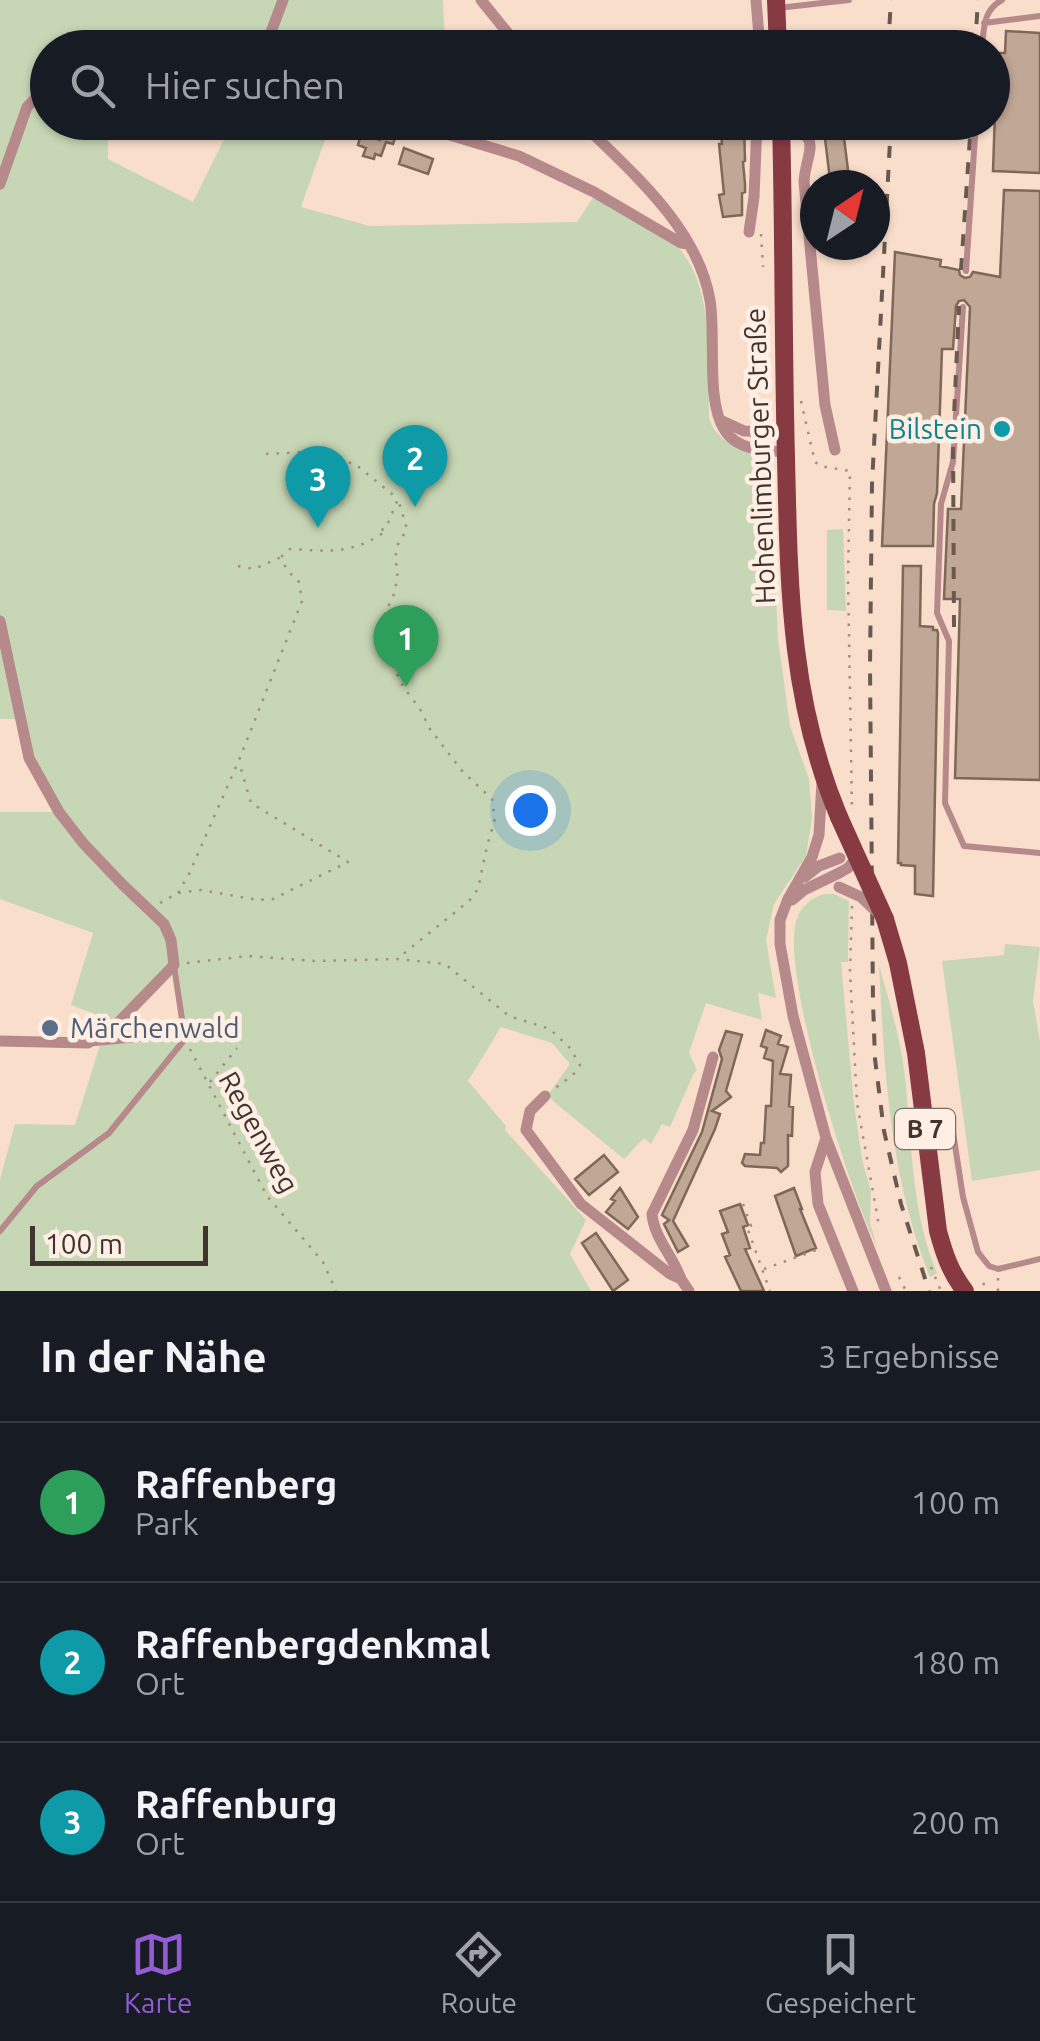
<!DOCTYPE html>
<html lang="de">
<meta charset="utf-8">
<style>
:root{--surface:#171b24;--page:#20242c;--text:#f1f3f6;--muted:#9ea1a6;--line:#363941;--accent:#945cd4}
body{margin:0;font-family:Ubuntu,sans-serif;background:var(--page);color:var(--text)}
.compass{position:absolute;left:800px;top:170px;width:90px;height:90px;border-radius:50%;background:var(--surface);box-shadow:0 2px 8px #0004;rotate:35deg}
.scale{position:absolute;left:30px;bottom:25px;width:178px;box-sizing:border-box;padding-left:10px;border:5px solid #40352e;border-top:0;font-size:28px;line-height:35px;white-space:nowrap;color:#40352e;-webkit-text-stroke:8px #ffeee3;paint-order:stroke}
.you{position:absolute;left:530px;top:810px;width:35px;height:35px;margin:-25px;border:8px solid #fff;border-radius:50%;background:#1a73e8;box-shadow:0 0 0 15px #1a73e833}
.badge{display:grid;place-items:center;width:65px;height:65px;border-radius:50%;background:var(--accent);color:#fff;font-size:32px;font-weight:700}
.pin{position:absolute;translate:-50% -82px;filter:drop-shadow(0 2px 5px #0008)}
.pin::after{content:'';position:absolute;top:52px;width:35px;height:30px;background:inherit;clip-path:polygon(0 0,100% 0,50% 100%)}
.list{margin:0;padding:0;list-style:none}
h2{display:flex;justify-content:space-between;align-items:center;height:130px;margin:0;padding:0 40px;font-size:42px}
h2 small{font-size:32px;font-weight:400;color:var(--muted)}
.list li{display:grid;grid-template-columns:65px 1fr auto;gap:30px;align-items:center;box-sizing:border-box;height:160px;padding:0 40px;border-top:2px solid var(--line)}
.list b{display:block;font-size:38px;white-space:nowrap}
.list p{margin:0;font-size:32px;white-space:nowrap;color:var(--muted)}
.list em{font-size:32px;font-style:normal;color:var(--muted)}
.icon{flex:none;width:55px;height:55px;fill:none;stroke:currentColor;stroke-width:2;stroke-linecap:round;stroke-linejoin:round}
.map{position:relative;flex:none;width:1040px;height:1291px;overflow:hidden}
.search{position:absolute;background:var(--surface);box-shadow:0 2px 8px #0004;left:30px;right:30px;top:30px;height:110px;display:flex;align-items:center;gap:25px;box-sizing:border-box;padding:0 35px;border-radius:55px;color:var(--muted);font-size:38px}
.sheet{height:610px;background:var(--surface)}
nav{display:flex;justify-content:space-around;align-items:center;box-sizing:border-box;height:140px;border-top:2px solid var(--line);background:var(--surface);font-size:28px;color:var(--muted)}
nav a{display:grid;justify-items:center;gap:5px}
nav .on{color:var(--accent)}
.map>svg:first-child{display:block}
</style>
<div class="map">
<svg width="1040" height="1291" viewBox="0 0 1040 1291">
<rect width="100%" height="100%" fill="#fadecc"/>
<path fill="#c7d7b5" d="M0 0H443L445 47 48 48V122L108 123V159L193 202 232 123H331L301 207 370 226 577 222 594 196 676 245C716 287 708 364 709 418 717 446 749 450 770 464L778 639 790 726 809 779 812 818 806 856 774 904 766 940 776 998 758 993 762 1020 706 1003 689 1053 697 1070 693 1075 670 1127 662 1124 651 1144 644 1138 624 1159 554 1102 548 1095 570 1064 552 1043 501 1027 468 1081 506 1126 505 1130 586 1220 570 1254 591 1291H0V1179L15 1124 75 1125 100 1045 185 1039 174 965 113 1021 71 1005 93 933 0 899V812H57L29 758 21 719H0Z
M843 529 846 611 827 610V530Z
M824 894H834L849 901 848 962H841L854 1104 862 1159 871 1191 870 1223 877 1246C851 1197 778 967 797 919 801 906 811 898 824 894Z
M1005 944 1040 947 1033 1001 1040 1041V1170L972 1181 942 961 1004 955Z
M879 965C889 1001 901 1039 905 1077 912 1142 911 1212 937 1273L930 1277C890 1178 884 1071 879 965Z"/>
<path fill="#c1a796" stroke="#806858" stroke-width="2.5" d="M1006 31 1040 33V173L993 171 997 53H1005Z
M744 122 745 161 743 162 745 184V192L742 193V215L723 217 719 195 724 194 719 144H722L720 123Z
M823 122H842L849 178 830 180Z
M383 130 396 135 393 144 386 142 381 156 375 154 374 159 363 156 366 148 358 145 361 134 380 140Z
M404 148 433 159 428 174 399 164Z
M1004 190 1040 191V780L955 778 960 599H944L948 509H961L970 307 964 300 959 301 956 306 953 349H942L937 493 934 504 933 546H882L895 252 941 260 940 266 959 270 960 275 965 278 970 277 973 272 1000 277Z
M903 566H921L920 626 933 627V630H937L938 633 933 896 915 894V866L901 865V863H898Z
M766 1030 781 1036 778 1044 788 1047 780 1074 791 1075 789 1106 793 1107 792 1136 788 1135V1166L781 1172 777 1168 745 1166 742 1163 745 1154 760 1155 761 1143H764L766 1106H771L773 1061 764 1058 767 1048 761 1046Z
M726 1031 742 1035 726 1091 731 1097 712 1111 720 1114 715 1129 673 1221 688 1246 678 1252 664 1224 669 1220 662 1215 702 1132 722 1059 719 1050Z
M604 1155 618 1172 589 1195 575 1179Z
M620 1188 638 1217 628 1229 606 1212 615 1201 611 1199Z
M794 1188 802 1209H800L816 1248 796 1256 775 1196Z
M740 1204 748 1225 743 1227 750 1248 745 1249 764 1291H741L725 1257 730 1255 722 1234 728 1232 720 1211Z
M596 1233 628 1280 613 1291 582 1243Z"/>
<g fill="none" stroke-linecap="round" stroke-linejoin="round">
<path stroke="#a28e81" stroke-width="2.5" stroke-dasharray="2.5 8" stroke-linecap="butt" d="M761 234 763 267
M801 401 815 462 820 466 850 471 848 578 852 808
M266 454 306 452 355 464 397 498
M238 566 254 569 281 557
M178 893 189 874 239 760 302 601 299 582 286 569 282 556 290 549C327 551 350 555 383 533L379 531 386 528 398 499 407 529 397 546 395 561 398 569 395 592 385 613 386 632 392 664 404 688 420 709 430 729 463 772 492 799 495 819 487 846 478 889 469 901 397 959
M160 903 178 893 201 890 258 900 273 899 348 862 251 803 239 762
M852 906 850 972 857 1103 878 1220 875 1225
M187 963 248 956 315 961 397 959 445 964 509 1016 550 1029 570 1048 580 1065 573 1075 554 1089
M190 1049 267 1196 323 1262 336 1291
M210 1082 237 1048
M743 1204 751 1226 747 1227 770 1291
M931 1267 941 1291
M764 1269 822 1248
M899 1277 906 1291
M983 1283 989 1291
M998 1291V1277"/>
<path stroke="#b6898b" stroke-width="6" d="M778 8 849 0
M984 23 1040 16
M982 48C984 28 983 10 1002 0
M966 271 976 122
M963 307 953 462 941 504 937 613 949 641 945 803 964 846 1040 853
M95 1043 184 1035
M950 1113 963 1197 978 1252 989 1266 998 1269 1040 1259
M0 1231 37 1186 109 1133 185 1039 174 966"/>
<path stroke="#b6898b" stroke-width="11" d="M481 0 520 48
M756 0 760 48
M265 48 283 0
M407 122 519 156 594 192 681 243 688 244
M581 122C631 172 697 226 710 300 716 336 706 401 724 429 736 450 764 451 786 452
M781 131C827 131 805 154 804 182L825 405 835 450
M0 184 27 107 48 85
M749 232 754 197 757 122
M720 420 744 431 785 432
M0 621 29 758 59 812 83 843 122 884 164 924 171 940 174 965 113 1028 88 1043 0 1041
M822 782 819 835 812 857 788 899 780 920V944L793 1016 826 1138 886 1291
M805 877 819 866 840 858
M792 900 804 890 839 873
M545 1096 530 1111 526 1130 581 1204 670 1274 681 1279 689 1291
M826 1138 815 1172 818 1204 853 1291
M681 1279C673 1256 654 1238 652 1214L693 1130 713 1057"/>
<path stroke="#873a42" stroke-width="18" d="M776 0 778 48
M781 122C784 234 783 346 786 458 789 584 789 698 839 817
M885 919 898 963 916 1053 938 1231C944 1253 950 1272 965 1291"/>
<path stroke="#695a51" stroke-width="4" stroke-dasharray="12 12" stroke-linecap="butt" d="M888 48 891 0
M975 48 978 0
M891 122 872 484 870 667 873 1002 875 1059 884 1131 901 1204 929 1291
M961 270 971 122
M954 627 953 438 959 306"/>
<path stroke="#b6898b" stroke-width="11" d="M839 873 848 868 858 856
M839 887 861 897 880 915"/>
<path stroke="#873a42" stroke-width="18" d="M839 817 885 919"/>
</g>
<circle fill="#0f9aa8" stroke="#ffeee3" stroke-width="4" cx="1002" cy="429" r="10"/>
<circle fill="#5c6f8a" stroke="#ffeee3" stroke-width="4" cx="50" cy="1028" r="10"/>
<g text-anchor="middle" stroke-width="9" stroke-linejoin="round" paint-order="stroke">
<rect fill="#ffeee3" stroke="#796c64" stroke-width="2.5" x="895" y="1109" width="60" height="40" rx="8"/>
<g font-size="25" font-weight="bold" fill="#40352e">
<text x="925" y="1138">B 7</text>
</g>
<g font-size="28" fill="#0d838f" stroke="#ffeee3" text-anchor="end">
<text x="982" y="439">Bilstein</text>
</g>
<g font-size="28" fill="#40352e" stroke="#ffeee3">
<text transform="translate(760 456) rotate(-92)" y="10">Hohenlimburger Straße</text>
<text transform="translate(259 1132) rotate(61)" y="10">Regenweg</text>
</g>
<g font-size="28" fill="#4e5e75" stroke="#ffeee3" text-anchor="start">
<text x="70" y="1038">Märchenwald</text>
</g>
</g>
</svg>
<svg class="compass" viewBox="-18 -18 36 36"><path d="M0-13l5 13h-10z" fill="#e53935"/><path d="M0 13l5-13h-10z" fill="#9ea1a6"/></svg>
<div class="scale">100 m</div>
<div class="you"></div>
<div class="pin badge" style="left:406px;top:687px;background:#2e9e5b">1</div>
<div class="pin badge" style="left:415px;top:507px;background:#0f9aa8">2</div>
<div class="pin badge" style="left:318px;top:528px;background:#0f9aa8">3</div>
<div class="search"><svg class="icon" aria-label="search" viewBox="0 0 24 24"><circle cx="10" cy="10" r="6"/><path d="M15 15l6 6"/></svg>Hier suchen</div>
</div>
<section class="sheet">
<h2>In der Nähe<small>3 Ergebnisse</small></h2>
<ul class="list">
<li><span class="badge" style="background:#2e9e5b">1</span><div><b>Raffenberg</b><p>Park</p></div><em>100 m</em></li>
<li><span class="badge" style="background:#0f9aa8">2</span><div><b>Raffenbergdenkmal</b><p>Ort</p></div><em>180 m</em></li>
<li><span class="badge" style="background:#0f9aa8">3</span><div><b>Raffenburg</b><p>Ort</p></div><em>200 m</em></li>
</ul>
</section>
<nav>
<a class="on"><svg class="icon" aria-label="map" viewBox="0 0 24 24"><path d="M3 6l6-2 6 2 6-2v14l-6 2-6-2-6 2zM9 4v14M15 6v14"/></svg>Karte</a>
<a><svg class="icon" aria-label="directions" viewBox="0 0 24 24"><path d="M12 3l9 9-9 9-9-9zM9 14v-3h6M13 9l2 2-2 2"/></svg>Route</a>
<a><svg class="icon" aria-label="saved" viewBox="0 0 24 24"><path d="M7 4h10v16l-5-4-5 4z"/></svg>Gespeichert</a>
</nav>
